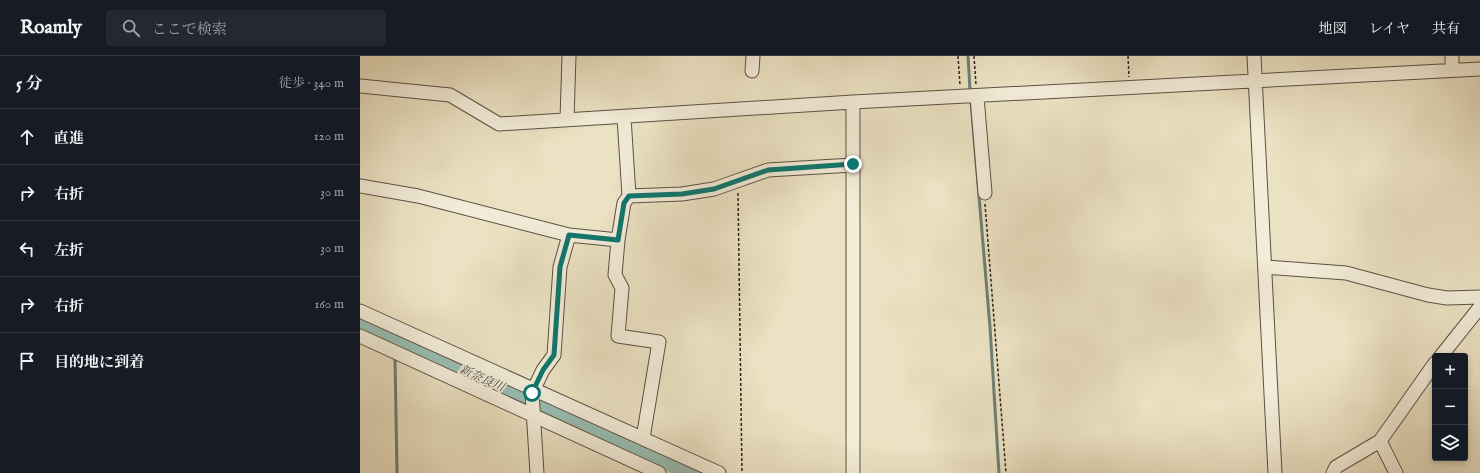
<!DOCTYPE html>
<html lang="ja">
<meta charset="utf-8">
<style>
:root{--surface:#171b24;--page:#242831;--text:#f1f3f6;--muted:#9ea1a6;--line:#363941}
body{margin:0;font-family:"IM FELL English","Noto Serif JP",serif;background:var(--page);color:var(--text)}
.controls{position:absolute;right:12px;bottom:12px;display:grid;overflow:hidden;border-radius:4px;box-shadow:0 2px 6px #0003}
.controls button{width:36px;height:36px;display:grid;place-items:center;padding:0;border:0;border-bottom:1px solid var(--line);background:var(--surface);color:var(--text);font:20px sans-serif}
.stop{position:absolute;width:12px;height:12px;margin:-9px;border:3px solid #0f766e;border-radius:50%;background:#fff}
.stop.end{background:#0f766e;border-color:#fff;box-shadow:0 1px 4px #0008}
.list{margin:0;padding:0;list-style:none}
h2{display:flex;justify-content:space-between;align-items:center;height:52px;margin:0;padding:0 16px;font-size:17px}
h2 small{font-size:13px;font-weight:400;color:var(--muted)}
.list li{display:grid;grid-template-columns:26px 1fr auto;gap:12px;align-items:center;box-sizing:border-box;height:56px;padding:0 16px;border-top:1px solid var(--line)}
.list b{display:block;font-size:15px;white-space:nowrap}
.list em{font-size:13px;font-style:normal;color:var(--muted)}
.icon{flex:none;width:22px;height:22px;fill:none;stroke:currentColor;stroke-width:2;stroke-linecap:round;stroke-linejoin:round}
.map{position:relative;flex:none;width:1120px;height:417px;overflow:hidden}
header{display:flex;align-items:center;gap:24px;box-sizing:border-box;height:56px;padding:0 20px;background:var(--surface);border-bottom:1px solid var(--line)}
header strong{font-size:19px}
nav{display:flex;gap:22px;margin-inline-start:auto;font-size:14px}
.search{width:280px;height:36px;background:var(--page);display:flex;align-items:center;gap:10px;box-sizing:border-box;padding:0 14px;border-radius:4px;color:var(--muted);font-size:15px}
main{display:flex}
aside{flex:1;background:var(--surface)}
.map>svg:first-child{display:block}
</style>
<header>
<strong>Roamly</strong>
<div class="search"><svg class="icon" aria-label="search" viewBox="0 0 24 24"><circle cx="10" cy="10" r="6"/><path d="M15 15l6 6"/></svg>ここで検索</div>
<nav><a>地図</a><a>レイヤ</a><a>共有</a></nav>
</header>
<main>
<aside>
<h2>5 分<small>徒歩 · 340 m</small></h2>
<ul class="list">
<li><svg class="icon" aria-label="ahead" viewBox="0 0 24 24"><path d="M12 20V5M6 11l6-6 6 6"/></svg><div><b>直進</b></div><em>120 m</em></li>
<li><svg class="icon" aria-label="right" viewBox="0 0 24 24"><path d="M7 20v-9h11M14 6l5 5-5 5"/></svg><div><b>右折</b></div><em>30 m</em></li>
<li><svg class="icon" aria-label="left" viewBox="0 0 24 24"><path d="M17 20v-9H6M10 6l-5 5 5 5"/></svg><div><b>左折</b></div><em>30 m</em></li>
<li><svg class="icon" aria-label="right" viewBox="0 0 24 24"><path d="M7 20v-9h11M14 6l5 5-5 5"/></svg><div><b>右折</b></div><em>160 m</em></li>
<li><svg class="icon" aria-label="arrive" viewBox="0 0 24 24"><path d="M6 21V4h12l-3 4 3 4H6"/></svg><div><b>目的地に到着</b></div></li>
</ul>
</aside>
<div class="map">
<svg width="1120" height="417" viewBox="0 0 1120 417">
<rect width="100%" height="100%" fill="#ebe2c3"/>
<filter id="stains"><feTurbulence type="fractalNoise" baseFrequency=".005" numOctaves="4"/><feColorMatrix values="0 0 0 0 .2 0 0 0 0 .09 0 0 0 0 .02 0 0 0 .5 -.17"/></filter>
<radialGradient id="worn" r=".72"><stop offset=".6" stop-color="#630" stop-opacity="0"/><stop offset="1" stop-color="#630" stop-opacity=".3"/></radialGradient>
<g fill="none" stroke-linecap="round" stroke-linejoin="round">
<path stroke="#6e7f76" stroke-width="3" d="M608 0 610 34
M611 45 630 271 639 417
M35 302 37 417"/>
<path stroke="#98beb3" stroke-width="17" d="M0 266 332 417"/>
<defs>
<path id="minor" d="M894 0 915 417
M1092 0V14
M392 15 393 0
M0 30 90 39 139 68 493 46 1120 13
M617 41 625 137
M207 63 209 0
M0 130 58 140 209 179 258 184 264 147 269 140 264 61
M269 140 322 138 354 133 408 114 493 109
M258 184 255 219 262 232 258 280 299 286 283 382
M905 211 986 217 1068 239 1087 242 1120 241
M0 255 359 417
M0 280 299 417
M1081 300 1120 251
M1020 385 1036 417
M177 417 172 337 183 314 194 299 200 211 209 179
M493 417V46
M973 417 976 411 1020 385 1075 307"/>
</defs>
<use href="#minor" stroke="#5d5045" stroke-width="15"/>
<path stroke="#2e201b" stroke-width="1.5" stroke-dasharray="3 2" stroke-linecap="butt" d="M598 0 600 29
M614 0 616 29
M768 0 769 21
M378 137 382 417
M625 148 646 417"/>
<use href="#minor" stroke="#f2ecd8" stroke-width="13"/>
</g>
<g fill="none" stroke-linecap="round" stroke-linejoin="round">
<path stroke="#0f766e" stroke-width="5" d="M172 337 183 314 194 299 200 211 209 179 258 184 264 147 269 140 322 138 354 133 408 114 493 108"/>
</g>
<g text-anchor="middle" stroke-width="3.5" stroke-linejoin="round" paint-order="stroke">
<g font-size="12" font-style="italic" fill="#4e4f49" stroke="#f2ecd8">
<text transform="translate(122 322) rotate(24)" y="4">新奈良川</text>
</g>
</g>
<rect width="100%" height="100%" filter="url(#stains)"/>
<rect width="100%" height="100%" fill="url(#worn)"/>
</svg>
<div class="controls">
<button>+</button>
<button>−</button>
<button><svg class="icon" aria-label="layers" viewBox="0 0 24 24"><path d="M12 4l9 5-9 5-9-5zM3 14l9 5 9-5"/></svg></button>
</div>
<div class="stop" style="left:172px;top:337px"></div>
<div class="stop end" style="left:493px;top:108px"></div>
</div>
</main>
